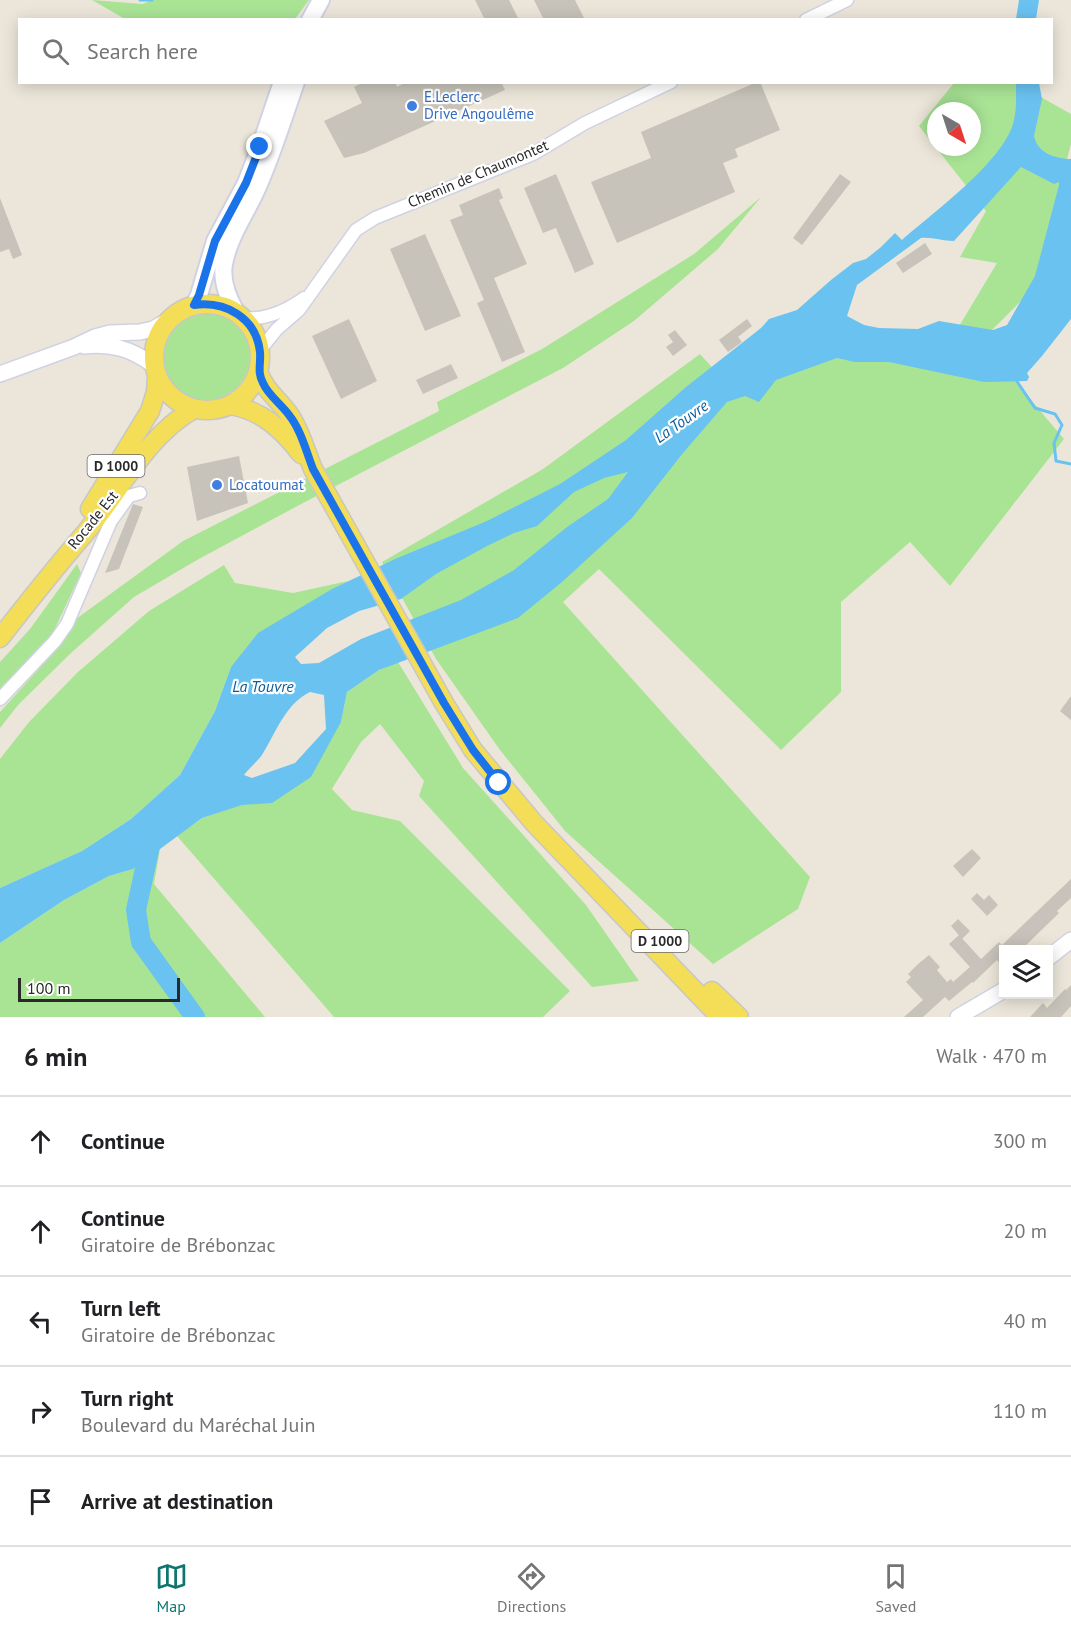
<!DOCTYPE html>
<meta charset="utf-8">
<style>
:root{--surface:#fff;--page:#f2f2f2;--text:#202124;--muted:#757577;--line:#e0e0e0;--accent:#0f766e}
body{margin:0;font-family:"PT Sans",sans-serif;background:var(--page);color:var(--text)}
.controls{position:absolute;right:18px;bottom:18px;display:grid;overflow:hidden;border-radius:0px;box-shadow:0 3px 15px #0003}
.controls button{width:54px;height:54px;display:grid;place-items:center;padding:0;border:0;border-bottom:2px solid var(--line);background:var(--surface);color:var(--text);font:30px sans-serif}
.compass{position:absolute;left:927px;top:102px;width:54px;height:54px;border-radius:50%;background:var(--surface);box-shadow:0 3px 15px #0003;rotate:141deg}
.scale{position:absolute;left:18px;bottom:15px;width:162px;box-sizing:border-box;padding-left:6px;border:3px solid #292929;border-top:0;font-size:16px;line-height:21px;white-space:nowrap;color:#292929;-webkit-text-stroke:4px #fff;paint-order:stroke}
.stop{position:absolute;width:18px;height:18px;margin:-14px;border:4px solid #1a73e8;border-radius:50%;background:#fff}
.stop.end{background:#1a73e8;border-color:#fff;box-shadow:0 2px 6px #0008}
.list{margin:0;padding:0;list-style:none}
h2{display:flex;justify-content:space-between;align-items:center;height:78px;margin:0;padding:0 24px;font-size:26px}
h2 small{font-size:20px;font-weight:400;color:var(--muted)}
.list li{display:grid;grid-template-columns:39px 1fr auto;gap:18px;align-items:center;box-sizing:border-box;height:90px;padding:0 24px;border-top:2px solid var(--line)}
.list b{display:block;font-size:22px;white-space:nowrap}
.list p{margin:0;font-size:20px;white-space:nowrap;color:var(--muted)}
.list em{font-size:20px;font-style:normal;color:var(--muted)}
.icon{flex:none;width:33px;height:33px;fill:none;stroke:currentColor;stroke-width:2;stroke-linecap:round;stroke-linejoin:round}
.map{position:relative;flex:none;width:1071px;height:1017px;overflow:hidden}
.search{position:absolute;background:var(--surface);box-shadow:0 3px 15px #0003;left:18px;right:18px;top:18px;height:66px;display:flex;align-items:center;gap:15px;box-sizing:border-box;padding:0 21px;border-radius:0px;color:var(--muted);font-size:22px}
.sheet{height:528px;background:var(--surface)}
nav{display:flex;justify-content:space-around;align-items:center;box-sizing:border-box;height:84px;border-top:2px solid var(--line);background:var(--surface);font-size:16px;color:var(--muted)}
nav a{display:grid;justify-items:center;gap:3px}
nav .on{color:var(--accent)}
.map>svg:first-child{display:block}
</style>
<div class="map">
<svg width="1071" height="1017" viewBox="0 0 1071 1017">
<rect width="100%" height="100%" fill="#ece6da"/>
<path fill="#a9e495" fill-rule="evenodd" d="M92 0 143 4 152 0H309L295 19H125Z
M954 83H1028L1032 92 1071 114V144L1033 289 981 341 1064 439 950 586 910 542 841 602V692L781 750 599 569 563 602 810 877 798 909 713 964 565 831 500 750 436 659 382 562 543 469 700 354 718 374 949 343 997 263 960 257 986 211 919 126ZM936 111H972V147H936Z
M761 197 718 249 634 321 563 368 303 503 197 560 134 597 71 653 19 704 0 728V712L64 641 76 619 183 541 439 411 437 402 542 349 694 254Z
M162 356a44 44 0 1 1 88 0a44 44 0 1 1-88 0Z
M77 564 81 573 51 637 0 690V662L30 629Z
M224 565 235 583 293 593 348 581 316 600 231 667 215 711 180 775 131 819 82 851 0 888V759L29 722 78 672 149 611Z
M398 662 463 768 586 905 639 981 592 987 419 796 424 781 380 724 361 742 332 789 352 810 400 821 570 991 543 1017H334L177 836 202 818 242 804 272 802 341 722 347 692 379 670Z
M160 849 154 884 265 1017H0V943L64 900 109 876 133 869Z"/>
<path fill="#6ac2f1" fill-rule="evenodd" d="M1019 0H1039L1036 19H1016Z
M1016 83H1039L1042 99 1034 136C1037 153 1056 159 1071 159V319L1042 356 1027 373 1029 377 1027 381 984 382 889 362H855L837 358 776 380 759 402 745 396 727 402 683 453 632 518 562 582 518 618 379 670 347 692 341 722 311 777 272 803 242 805 202 818 133 869 109 876 64 900 0 943V888L82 851 131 819 180 775 215 711 231 667 258 633 332 589 395 559 487 521 560 484 626 440 686 387 761 328 769 319 797 310 831 280 853 263 866 259 881 247 895 233 902 240C934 212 1001 163 1013 124 1017 110 1016 97 1016 83ZM1021 167 1054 184 1059 182V185L1035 276 1007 325 993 330 939 321 918 329 879 328 864 325 847 316 857 285 921 238C932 237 942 241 954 241ZM628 472 608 499 567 527 514 570 461 600 361 639 319 663 301 664 295 657 327 628 359 611 401 599 436 574 487 546 514 533 537 526 574 492 604 478ZM310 692 324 695 326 729 295 763 252 778 244 775C249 768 257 762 262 755 276 733 285 704 310 692Z"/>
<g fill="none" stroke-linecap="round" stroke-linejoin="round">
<path stroke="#6ac2f1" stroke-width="3" d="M140 0H152
M1016 380 1035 408 1055 414 1062 425 1054 443 1056 461 1071 464"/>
<path stroke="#6ac2f1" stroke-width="20" d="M153 832 136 910 141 942 195 1017"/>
</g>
<path fill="#c7c3ba" d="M475 0H509L519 20H485Z
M534 0H575L585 20H544Z
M364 82H395L397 87 406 82H501L505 90 364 153 344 158 324 121 362 103 354 87Z
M757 82H760L780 130 735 149 738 157 723 163 735 192 617 243 591 182 651 158 641 132Z
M556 174 594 264 575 273 556 228 543 233 524 188Z
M840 174 851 182 802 245 793 238Z
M499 188 503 198 499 200 527 264 494 278 525 352 502 362 477 303 484 300 450 220 463 215 459 205Z
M0 198 22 255 13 259 9 249 0 252Z
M425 234 461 316 425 331 390 249Z
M925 243 932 254 903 273 896 263Z
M349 319 377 381 341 399 312 336Z
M747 319 752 326 738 337 742 342 728 352 719 340Z
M675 330 687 345 673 356 666 347 673 342 668 335Z
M451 364 458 378 423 394 416 380Z
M239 456 248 503 197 521 187 467Z
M133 504 143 507 119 569 105 573Z
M1071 696V720L1060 711Z
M972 849 981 858 963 877 953 866Z
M1071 879V898L1057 911 1059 913 1021 950H1004V968L997 960 973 983 972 982 949 1001 945 997 923 1017H904L923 1000 906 982 911 977 908 974 917 965 929 955 940 967 937 970 947 982 951 979 953 982 970 967 949 944 959 935 981 959 999 942 1002 945Z
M977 893 984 900 989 895 998 905 987 916 971 899Z
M958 919 970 931 962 939 951 926Z
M1071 985V1006L1061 1017H1030L1043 1003 1047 1008 1065 989 1066 990Z"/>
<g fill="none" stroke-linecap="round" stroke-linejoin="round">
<defs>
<path id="minor" d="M806 20 847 0
M244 318C266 320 286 311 304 298
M260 350 277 329 299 310 356 230 375 218 533 154 585 123 671 82
M0 699 55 641 67 624 111 521 129 496 140 493"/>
<path id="tertiary" d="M84 346C111 343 132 349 153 365
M0 374 74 347 95 337 110 333 140 332 153 329 167 321
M1048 958 1071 940
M958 1017 1004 990"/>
<path id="secondary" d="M310 20 321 0
M194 305 199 295 215 241 246 183 260 147 282 82
M236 312C228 298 221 281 224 264 229 237 245 215 256 191 272 156 283 119 296 82"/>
<path id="primary" d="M154 357a53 53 0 1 1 106 0a53 53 0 1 1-106 0Z
M258 371C266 393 279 399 291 417 301 433 306 452 313 469L444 703 473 750 534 823 720 1017
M230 405C261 410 282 429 301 454
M90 509 150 411 156 392 157 377
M0 638C28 602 56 567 86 532 119 492 148 434 194 409
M712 991 739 1017"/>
</defs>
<use href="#minor" stroke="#d0d2e3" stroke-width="15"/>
<use href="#tertiary" stroke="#d0d2e3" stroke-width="18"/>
<use href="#secondary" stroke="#d0d2e3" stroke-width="20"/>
<use href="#primary" stroke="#c7c7c7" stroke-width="21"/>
<use href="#minor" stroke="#fff" stroke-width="12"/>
<use href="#tertiary" stroke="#fff" stroke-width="15"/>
<use href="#secondary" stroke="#fff" stroke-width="16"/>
<use href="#primary" stroke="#f4dd57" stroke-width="18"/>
</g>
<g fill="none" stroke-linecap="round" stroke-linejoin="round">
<path stroke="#1a73e8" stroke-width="8" d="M260 147 246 183 215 241 199 295 194 305C225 301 256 317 260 352 261 364 257 372 263 383 268 395 281 404 289 415 301 430 306 451 313 469L444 703 473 750 499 783"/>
</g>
<g fill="#3f7fe0" stroke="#fff" stroke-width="2">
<circle cx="412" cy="106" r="6"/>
<circle cx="217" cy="485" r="6"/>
</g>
<g text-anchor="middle" stroke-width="4.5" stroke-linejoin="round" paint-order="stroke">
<g fill="#fff" stroke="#696969" stroke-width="1.5">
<rect x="87.5" y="455" width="57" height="22" rx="4.5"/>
<rect x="631.5" y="930" width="57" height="22" rx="4.5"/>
</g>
<g font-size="14" font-weight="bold" fill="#292929">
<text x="116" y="471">D 1000</text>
<text x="660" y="946">D 1000</text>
</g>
<g font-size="15" fill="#366cbe" stroke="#fff" text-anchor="start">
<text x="424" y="102">E.Leclerc<tspan x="424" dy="17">Drive Angoulême</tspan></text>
<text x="229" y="490">Locatoumat</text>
</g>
<g font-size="15" fill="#292929" stroke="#fff">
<text transform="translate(478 174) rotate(-23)" y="5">Chemin de Chaumontet</text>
<text transform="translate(93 520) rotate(-51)" y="5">Rocade Est</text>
</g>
<g font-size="16" font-style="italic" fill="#0a5e9d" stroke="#fff">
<text transform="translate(681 421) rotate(-35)" y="6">La Touvre</text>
<text x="263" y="692">La Touvre</text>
</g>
</g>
</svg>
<div class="controls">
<button><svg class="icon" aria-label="layers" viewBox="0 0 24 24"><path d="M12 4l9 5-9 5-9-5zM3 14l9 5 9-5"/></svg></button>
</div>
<svg class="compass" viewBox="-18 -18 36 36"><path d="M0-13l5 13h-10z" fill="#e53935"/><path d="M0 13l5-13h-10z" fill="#757577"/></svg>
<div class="scale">100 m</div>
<div class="stop" style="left:499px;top:783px"></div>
<div class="stop end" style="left:260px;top:147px"></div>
<div class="search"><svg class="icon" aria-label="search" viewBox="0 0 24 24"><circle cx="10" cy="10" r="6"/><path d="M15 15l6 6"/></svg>Search here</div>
</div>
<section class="sheet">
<h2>6 min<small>Walk · 470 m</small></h2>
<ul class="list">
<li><svg class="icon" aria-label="ahead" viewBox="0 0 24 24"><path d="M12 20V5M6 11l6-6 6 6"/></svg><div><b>Continue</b></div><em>300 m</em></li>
<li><svg class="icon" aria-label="ahead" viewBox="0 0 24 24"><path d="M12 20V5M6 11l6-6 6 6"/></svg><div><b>Continue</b><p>Giratoire de Brébonzac</p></div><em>20 m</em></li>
<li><svg class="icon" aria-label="left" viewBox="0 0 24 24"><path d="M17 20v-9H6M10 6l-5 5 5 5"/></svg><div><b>Turn left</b><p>Giratoire de Brébonzac</p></div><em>40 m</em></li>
<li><svg class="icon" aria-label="right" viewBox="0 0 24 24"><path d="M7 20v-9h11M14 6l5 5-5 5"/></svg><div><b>Turn right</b><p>Boulevard du Maréchal Juin</p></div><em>110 m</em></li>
<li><svg class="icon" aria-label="arrive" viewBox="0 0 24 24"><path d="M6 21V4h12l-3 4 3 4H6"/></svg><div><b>Arrive at destination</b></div></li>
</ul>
</section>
<nav>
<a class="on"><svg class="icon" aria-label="map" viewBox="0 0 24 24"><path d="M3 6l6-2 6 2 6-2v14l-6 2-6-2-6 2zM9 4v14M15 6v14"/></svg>Map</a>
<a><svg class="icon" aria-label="directions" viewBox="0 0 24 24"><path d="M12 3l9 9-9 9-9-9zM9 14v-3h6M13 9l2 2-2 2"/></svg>Directions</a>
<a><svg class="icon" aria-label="saved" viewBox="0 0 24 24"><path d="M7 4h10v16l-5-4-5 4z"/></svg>Saved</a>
</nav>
